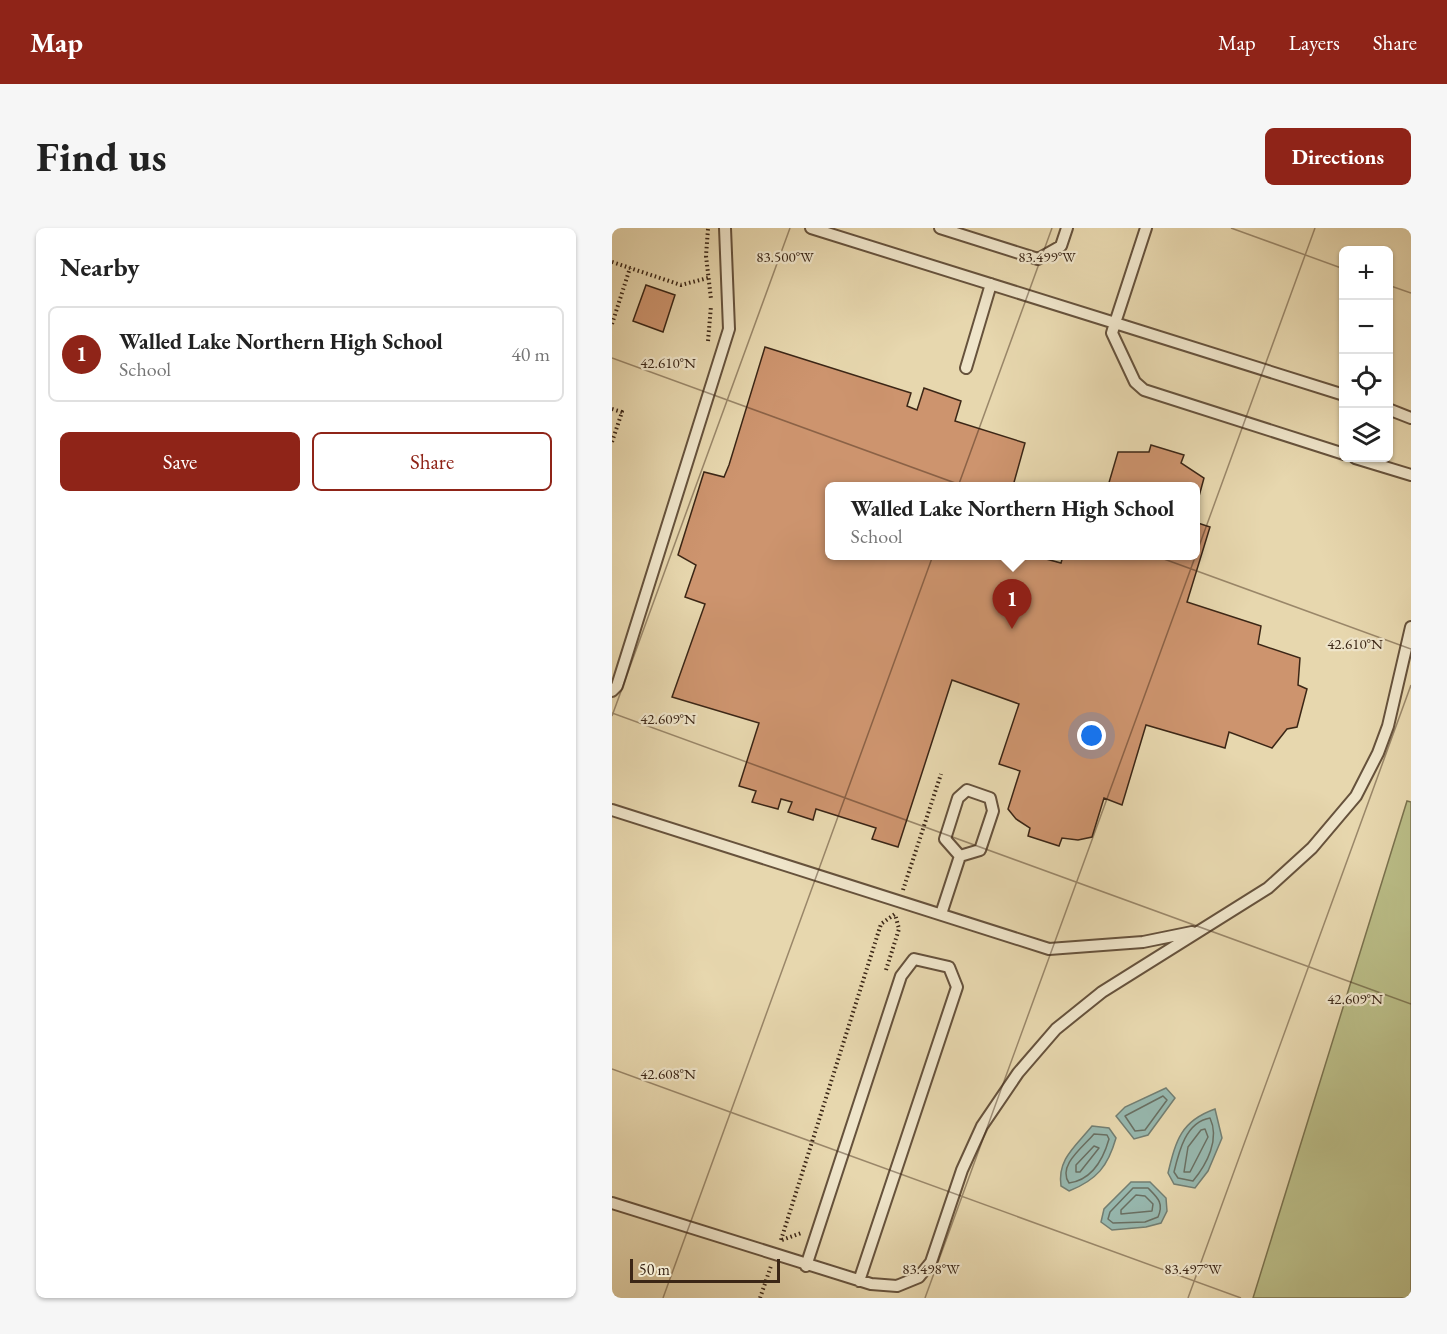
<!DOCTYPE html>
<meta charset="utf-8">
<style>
:root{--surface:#fff;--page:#f6f6f6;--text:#222;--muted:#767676;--line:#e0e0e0;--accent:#8f2418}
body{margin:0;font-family:"EB Garamond",serif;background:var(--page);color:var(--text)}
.controls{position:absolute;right:18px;top:18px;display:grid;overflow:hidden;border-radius:9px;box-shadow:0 2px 4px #0004}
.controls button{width:54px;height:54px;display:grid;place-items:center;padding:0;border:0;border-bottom:2px solid var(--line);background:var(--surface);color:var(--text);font:30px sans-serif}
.scale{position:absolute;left:18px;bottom:15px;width:150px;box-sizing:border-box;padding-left:6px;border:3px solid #3b2616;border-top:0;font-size:16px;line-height:21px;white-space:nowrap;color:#3b2616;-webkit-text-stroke:4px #efe5ca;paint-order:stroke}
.you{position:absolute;left:480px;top:508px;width:21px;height:21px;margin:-15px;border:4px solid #fff;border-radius:50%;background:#1a73e8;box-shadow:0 0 0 9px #1a73e833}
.badge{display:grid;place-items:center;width:39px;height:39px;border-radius:50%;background:var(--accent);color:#fff;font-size:20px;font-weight:700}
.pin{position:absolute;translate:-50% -50px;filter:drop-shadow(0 2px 3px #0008)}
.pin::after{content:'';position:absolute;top:32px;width:21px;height:18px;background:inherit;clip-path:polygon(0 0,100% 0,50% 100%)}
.popup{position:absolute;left:213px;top:254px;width:375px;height:78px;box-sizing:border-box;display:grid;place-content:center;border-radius:9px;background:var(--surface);filter:drop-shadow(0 2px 4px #0005);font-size:20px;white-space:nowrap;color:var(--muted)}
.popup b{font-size:22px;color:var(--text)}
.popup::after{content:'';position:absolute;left:50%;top:100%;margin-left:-12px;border:12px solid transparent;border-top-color:var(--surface)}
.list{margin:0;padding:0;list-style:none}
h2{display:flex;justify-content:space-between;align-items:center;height:78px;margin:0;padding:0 24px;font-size:26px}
h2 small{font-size:20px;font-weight:400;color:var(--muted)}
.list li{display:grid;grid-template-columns:39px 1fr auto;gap:18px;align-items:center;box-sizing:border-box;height:96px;margin:0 12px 12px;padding:0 12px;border:2px solid var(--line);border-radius:9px}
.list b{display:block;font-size:22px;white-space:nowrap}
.list p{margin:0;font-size:20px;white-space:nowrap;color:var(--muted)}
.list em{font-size:20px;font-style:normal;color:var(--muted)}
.actions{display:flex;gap:12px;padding:18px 24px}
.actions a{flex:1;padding:14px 0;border:2px solid var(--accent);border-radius:9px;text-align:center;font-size:21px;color:var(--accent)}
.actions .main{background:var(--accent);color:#fff}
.icon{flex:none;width:33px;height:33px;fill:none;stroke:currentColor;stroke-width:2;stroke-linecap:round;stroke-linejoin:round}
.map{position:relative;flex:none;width:799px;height:1070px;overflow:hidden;border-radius:9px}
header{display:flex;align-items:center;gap:36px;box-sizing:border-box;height:84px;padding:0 30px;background:var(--accent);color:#fff}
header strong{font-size:28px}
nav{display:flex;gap:33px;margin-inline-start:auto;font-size:21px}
.intro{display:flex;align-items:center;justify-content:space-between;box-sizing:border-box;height:144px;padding:0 36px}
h1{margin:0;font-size:42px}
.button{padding:15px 27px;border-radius:9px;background:var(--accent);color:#fff;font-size:21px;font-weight:700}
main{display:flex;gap:36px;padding:0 36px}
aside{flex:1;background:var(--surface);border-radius:9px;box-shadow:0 2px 4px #0004}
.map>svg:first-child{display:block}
</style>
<header>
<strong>Map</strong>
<nav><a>Map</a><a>Layers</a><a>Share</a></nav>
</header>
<div class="intro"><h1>Find us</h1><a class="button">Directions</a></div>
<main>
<aside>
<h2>Nearby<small></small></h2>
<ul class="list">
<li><span class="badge">1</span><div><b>Walled Lake Northern High School</b><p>School</p></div><em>40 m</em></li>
</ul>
<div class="actions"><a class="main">Save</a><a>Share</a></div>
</aside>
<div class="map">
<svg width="799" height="1070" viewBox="0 0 799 1070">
<rect width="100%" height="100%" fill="#e7d7ae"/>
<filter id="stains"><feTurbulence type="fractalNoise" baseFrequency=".00333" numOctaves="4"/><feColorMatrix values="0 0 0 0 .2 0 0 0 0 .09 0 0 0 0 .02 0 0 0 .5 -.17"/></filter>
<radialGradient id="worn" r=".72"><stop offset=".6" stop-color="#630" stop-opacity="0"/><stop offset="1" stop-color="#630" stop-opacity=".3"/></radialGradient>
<path fill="#babd87" stroke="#7a724e" stroke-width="1.5" d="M795 573 799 574V1070H641Z"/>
<path fill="#97b8af" stroke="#727e72" stroke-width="1.5" d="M554 860 563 870 536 907 522 911 504 888 513 879Z
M603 881 610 910 596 943 583 960 562 956 556 945C564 912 569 893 603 881Z
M480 898 497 900 504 910C496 938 485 952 457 963L449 958C445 931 464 918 480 898Z
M519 954H538L554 970 555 983 549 995 534 999 500 1002 489 994 492 981Z"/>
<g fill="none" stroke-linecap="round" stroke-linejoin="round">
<path stroke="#696f62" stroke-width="1.5" d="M551 868 555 872 533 902 523 903 513 888Z
M598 890C608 911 595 936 581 953L566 950 562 944C567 923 574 894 598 890Z
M593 901 596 909 578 944H572L576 919 589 902Z
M482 906 495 907 497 911C491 932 479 952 457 955 445 938 471 919 482 906Z
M482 918 487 920 468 944H464V937Z
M521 960H536C546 970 552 975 546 989L533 994 501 995 496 991 498 984Z
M524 967 533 968 541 976 540 983 509 986V982Z"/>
</g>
<path fill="#cd946e" stroke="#3b2616" stroke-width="1.5" d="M34 57 63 67 51 104 21 93Z
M153 119 299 165 295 178 305 182 312 160 349 173 343 193 413 215 401 258H217V328H423L449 335 451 328H583V294L598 299 575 374 649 398 646 416 688 430 686 457 695 461 685 499 675 501 660 520 617 504 613 520 534 497 510 577 492 570 480 609 466 612 450 610 447 618 416 608 418 600 404 591 396 581 408 543 387 536 407 476 340 452 286 619 260 611 264 600 204 581 201 592 176 584 180 574 169 571 166 581 140 574 144 563 127 558 147 495 60 469 93 376 73 369 84 337 66 327 92 244 112 249 117 237Z
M539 217 572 227 569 235 592 250 583 283V258H496L506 224H537Z"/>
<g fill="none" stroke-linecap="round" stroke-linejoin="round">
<defs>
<path id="lane" d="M199 0 503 95 500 105 523 154 532 162 732 226
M328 0 426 31 449 18 455 0
M534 0 503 95 732 167
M354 140 379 56
M776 181 799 190
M743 230 799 247
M0 463 5 458 117 101 113 0
M0 582 437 721 531 714 580 704
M329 686 348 628 368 622 381 583 378 570 355 562 346 570 333 611 348 628
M0 975 259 1056 285 1058 307 1049 319 1034 350 942 370 898 406 845 444 801 490 764 656 660 700 620 744 568 766 525 776 498 799 399
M194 1038 289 748 302 731 337 739 345 759 247 1053"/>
</defs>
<use href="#lane" stroke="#66523c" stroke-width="14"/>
<path stroke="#3b2616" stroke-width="4" stroke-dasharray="1.5 3" stroke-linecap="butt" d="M96 1 94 28 99 71
M0 34 69 57 96 50
M0 96 18 40
M96 113 99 78
M0 181 10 184 0 214
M291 662 329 546
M274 742 287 701 283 686
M169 1012 269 696 283 686
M170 1012 189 1005
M148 1070 159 1038"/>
<use href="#lane" stroke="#efe5ca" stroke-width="10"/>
</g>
<path fill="none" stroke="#3b2616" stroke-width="1.5" stroke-opacity="0.45" d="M619 0 732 41M776 57 799 65M0 130 799 421M0 485 799 776M0 488 178 0M0 841 629 1070M51 1070 440 0M313 1070 703 0M576 1070 799 457"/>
<g font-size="15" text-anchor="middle" fill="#3b2616" stroke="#efe5ca" stroke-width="4.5" stroke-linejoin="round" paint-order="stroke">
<text x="173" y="34">83.500°W</text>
<text x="435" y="34">83.499°W</text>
<text x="56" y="140">42.610°N</text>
<text x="743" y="421">42.610°N</text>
<text x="56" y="496">42.609°N</text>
<text x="743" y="776">42.609°N</text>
<text x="56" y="851">42.608°N</text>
<text x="319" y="1046">83.498°W</text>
<text x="581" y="1046">83.497°W</text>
</g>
<rect width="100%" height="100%" filter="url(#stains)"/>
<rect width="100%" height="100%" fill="url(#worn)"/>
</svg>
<div class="controls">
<button>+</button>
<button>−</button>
<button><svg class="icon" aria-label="locate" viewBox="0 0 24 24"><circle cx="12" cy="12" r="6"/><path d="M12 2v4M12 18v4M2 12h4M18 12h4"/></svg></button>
<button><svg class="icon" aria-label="layers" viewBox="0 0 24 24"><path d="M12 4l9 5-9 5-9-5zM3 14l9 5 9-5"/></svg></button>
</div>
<div class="scale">50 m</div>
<div class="you"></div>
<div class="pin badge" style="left:400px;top:401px">1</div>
<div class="popup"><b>Walled Lake Northern High School</b>School</div>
</div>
</main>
